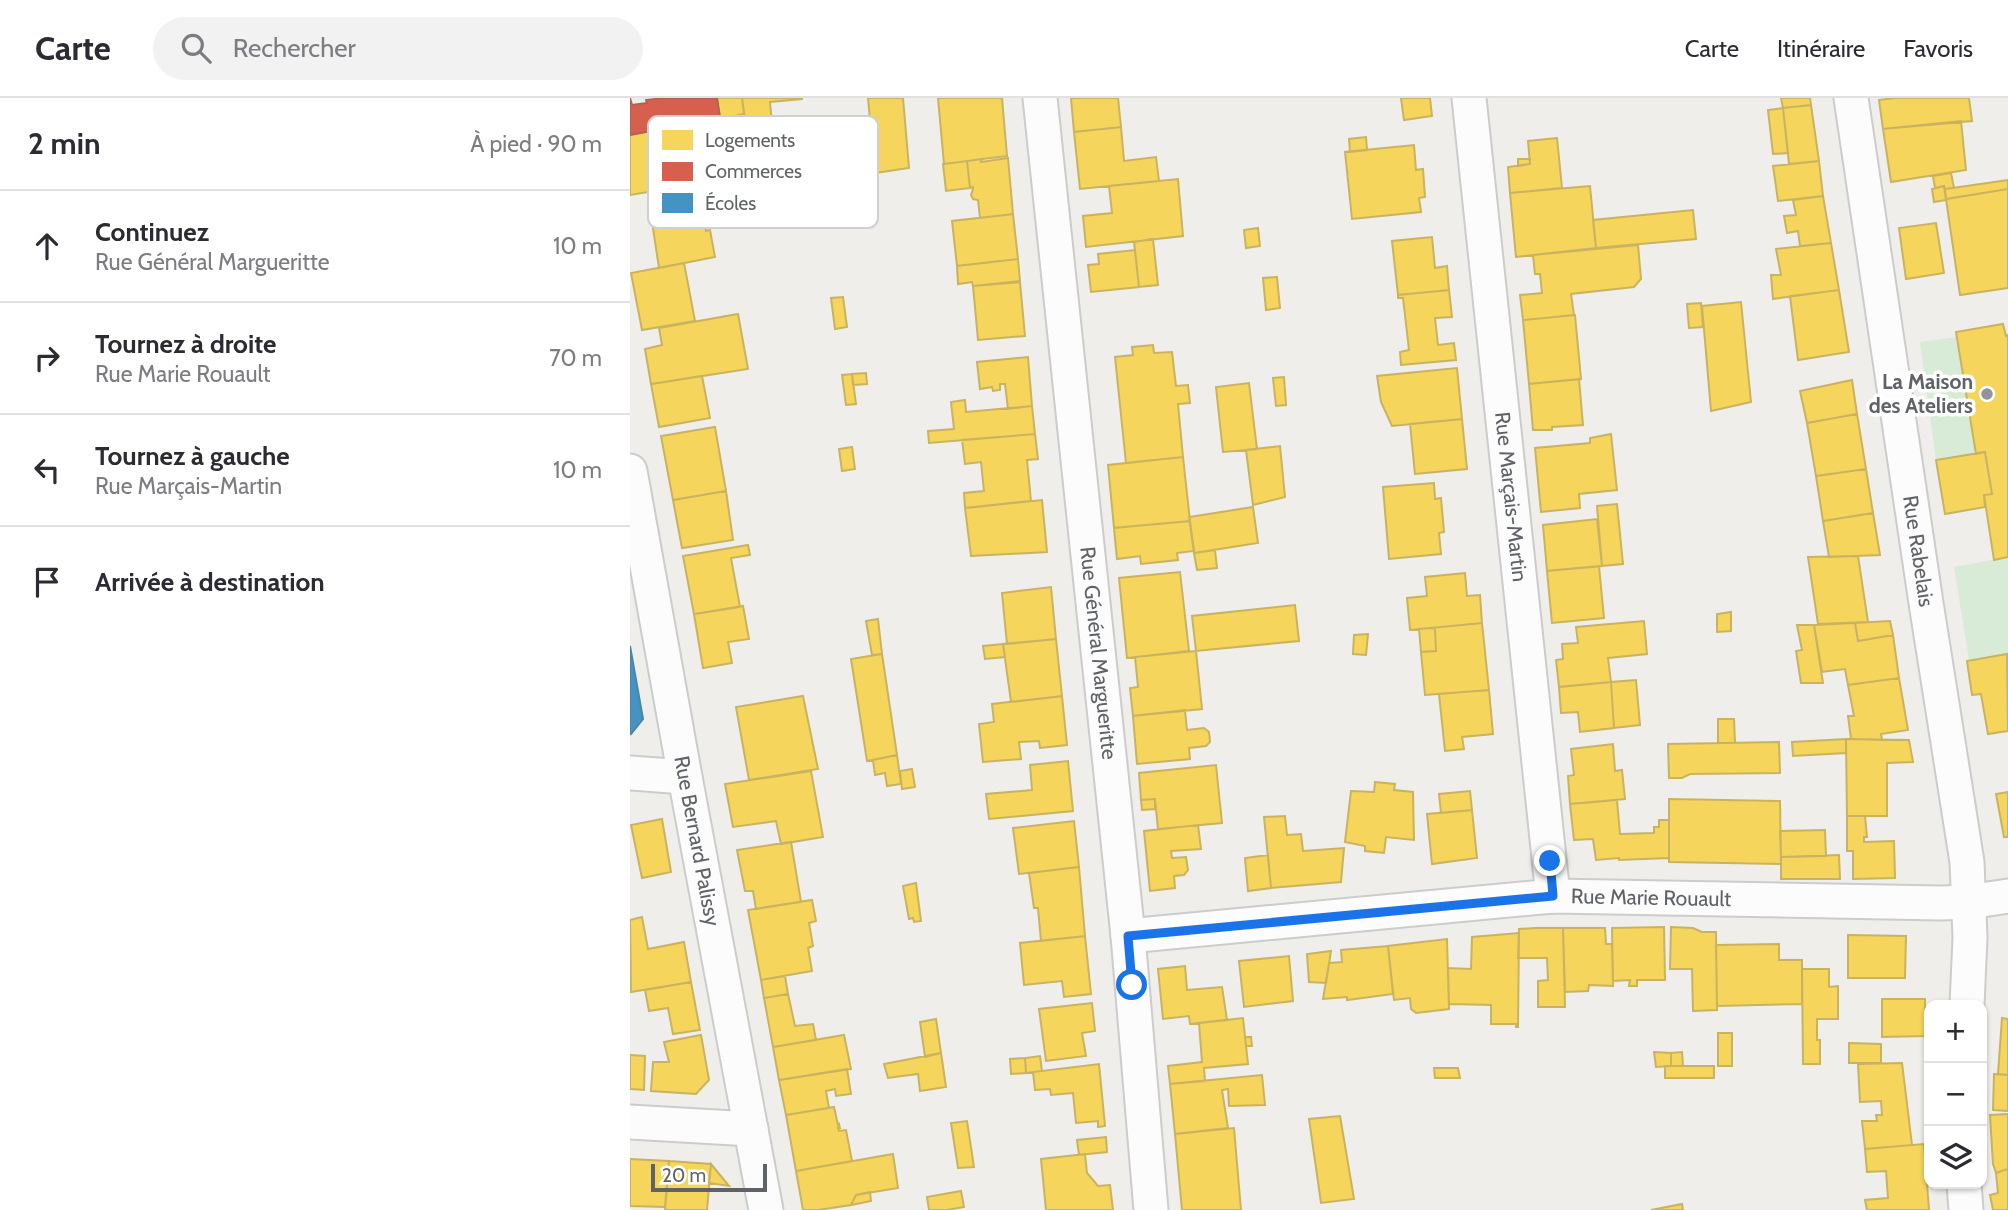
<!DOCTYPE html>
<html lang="fr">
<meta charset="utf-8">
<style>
:root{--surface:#fff;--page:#f2f2f3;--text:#2b2b33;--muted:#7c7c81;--line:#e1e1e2}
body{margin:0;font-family:Cabin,sans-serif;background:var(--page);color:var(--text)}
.controls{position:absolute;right:21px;bottom:21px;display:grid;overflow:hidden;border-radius:14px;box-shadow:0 2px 5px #0004}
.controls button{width:63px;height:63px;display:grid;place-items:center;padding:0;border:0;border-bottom:2px solid var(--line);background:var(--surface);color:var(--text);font:35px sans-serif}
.scale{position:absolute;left:21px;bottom:18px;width:116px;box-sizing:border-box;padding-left:7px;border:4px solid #5f6368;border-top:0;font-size:19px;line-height:24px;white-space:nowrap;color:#5f6368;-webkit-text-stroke:5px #fff;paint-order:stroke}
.stop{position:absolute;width:21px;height:21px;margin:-16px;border:5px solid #1a73e8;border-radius:50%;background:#fff}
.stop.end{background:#1a73e8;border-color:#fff;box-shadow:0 2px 7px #0008}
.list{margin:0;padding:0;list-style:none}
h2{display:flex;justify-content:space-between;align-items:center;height:91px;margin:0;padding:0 28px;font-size:30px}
h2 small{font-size:23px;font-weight:400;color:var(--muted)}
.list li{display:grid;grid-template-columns:46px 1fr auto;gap:21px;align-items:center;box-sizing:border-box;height:112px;padding:0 28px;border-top:2px solid var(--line)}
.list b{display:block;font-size:26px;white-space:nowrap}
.list p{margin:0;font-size:23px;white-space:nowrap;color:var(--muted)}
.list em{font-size:23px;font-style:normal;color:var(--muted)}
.icon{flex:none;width:38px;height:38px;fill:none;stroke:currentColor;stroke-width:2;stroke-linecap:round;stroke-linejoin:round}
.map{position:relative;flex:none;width:1378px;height:1112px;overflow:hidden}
header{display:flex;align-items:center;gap:42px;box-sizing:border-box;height:98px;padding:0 35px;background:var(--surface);border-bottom:2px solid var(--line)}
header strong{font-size:33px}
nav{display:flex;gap:38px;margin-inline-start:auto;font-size:24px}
.search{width:490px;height:63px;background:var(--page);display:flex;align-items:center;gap:18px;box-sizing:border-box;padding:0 24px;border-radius:38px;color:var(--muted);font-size:26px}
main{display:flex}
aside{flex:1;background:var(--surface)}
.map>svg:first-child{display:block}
</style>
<header>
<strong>Carte</strong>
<div class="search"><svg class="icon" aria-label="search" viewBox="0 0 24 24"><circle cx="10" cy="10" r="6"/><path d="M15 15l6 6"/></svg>Rechercher</div>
<nav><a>Carte</a><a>Itinéraire</a><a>Favoris</a></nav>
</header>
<main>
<aside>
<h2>2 min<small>À pied · 90 m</small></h2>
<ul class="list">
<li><svg class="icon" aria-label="ahead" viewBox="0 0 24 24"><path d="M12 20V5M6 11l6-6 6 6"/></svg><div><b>Continuez</b><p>Rue Général Margueritte</p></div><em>10 m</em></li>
<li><svg class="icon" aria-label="right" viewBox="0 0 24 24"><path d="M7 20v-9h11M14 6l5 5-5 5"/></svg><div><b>Tournez à droite</b><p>Rue Marie Rouault</p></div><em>70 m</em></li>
<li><svg class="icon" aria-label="left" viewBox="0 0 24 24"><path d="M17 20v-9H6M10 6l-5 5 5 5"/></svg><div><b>Tournez à gauche</b><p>Rue Marçais-Martin</p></div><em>10 m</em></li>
<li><svg class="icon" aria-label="arrive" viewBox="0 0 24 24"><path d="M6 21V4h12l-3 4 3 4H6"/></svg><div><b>Arrivée à destination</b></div></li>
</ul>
</aside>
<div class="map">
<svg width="1378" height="1112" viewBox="0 0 1378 1112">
<rect width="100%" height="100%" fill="#efeeea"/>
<path fill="#d8ebd6" d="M1327 239 1346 356 1306 362 1290 244Z
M1378 459V561L1377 556 1339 562 1324 469Z"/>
<path fill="#f6d55c" stroke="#c9b360" stroke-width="2" d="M87 0H112L114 16 90 21Z
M112 0H172V1L140 4 142 26 116 29Z
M238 0H273L279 70 245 75Z
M308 0H372L377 58 314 66Z
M441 0H488L491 29 444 34Z
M771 0H800L802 18 774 22Z
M1151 0H1180L1181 7 1153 10Z
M1264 0H1339L1342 23 1253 31 1249 2Z
M1181 7 1189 63 1159 66 1153 10Z
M1153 10 1158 55 1143 56 1138 12Z
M114 16 117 30 93 35 90 21Z
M1331 23 1336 72 1261 84 1253 31Z
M491 29 494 63 526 59 529 83 450 91 444 34Z
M26 32 36 91 0 97V37Z
M736 39 737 52 720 54 719 41Z
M927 40 932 90 880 95 878 69 900 66 898 43Z
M784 47 786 72 793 71 795 99 789 100 791 114 722 121 715 54Z
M378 60 383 116 350 120 348 102 343 101 341 97 343 91V89L340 90 337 63 352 61 351 64Z
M888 61H900V66L888 68Z
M337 63 340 90 316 93 313 66Z
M1189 63 1193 98 1148 103 1143 68Z
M1321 75 1324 90 1315 91 1314 88 1305 90 1303 78Z
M548 81 553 138 456 149 453 118 482 115 479 88Z
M1378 82V91L1316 101 1315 91Z
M960 88 966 150 886 159 880 95Z
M1314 88 1316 102 1304 104 1302 91Z
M1378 91V190L1330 197 1316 101Z
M70 97 76 133 80 132 85 159 29 170 19 104Z
M1193 98 1201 145 1170 148 1168 133 1157 135 1154 118 1166 117 1163 102Z
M1063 112 1066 141 966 150 963 122Z
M383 116 388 161 327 168 322 123Z
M1306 125 1314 175 1276 181 1269 130Z
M628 130 630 148 616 150 614 132Z
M802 139 805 170 817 168 819 192 768 197 762 143Z
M523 141 528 187 509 189 504 144Z
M1201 145 1209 192 1143 201 1141 177H1151L1146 151Z
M1008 147 1011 181 1004 189 941 196 944 217 893 222 890 197 912 195 910 176H905L903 157Z
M505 152 509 189 461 194 458 167 469 166 468 156Z
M388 161 390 183 343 188 342 184 328 186 327 168Z
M54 165 65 223 12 232 1 175Z
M647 179 650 210 636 212 633 180Z
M390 184 395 238 348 242 343 188Z
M819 192 822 219 805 220 808 247 824 245 826 262 771 267 770 254 779 252 773 200H768V197Z
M1209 192 1219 254 1168 262 1160 198Z
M213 199 217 229 205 231 201 200Z
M1111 204 1121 304 1081 313 1072 208Z
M1071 205 1073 229 1059 230 1057 206Z
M108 216 118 271 21 286 15 251 32 247 29 230Z
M945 217 951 281 899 286 893 222Z
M1373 226 1376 238 1378 237V459L1364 462 1354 397 1362 396 1355 354 1346 356 1326 234Z
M523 247 524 255 542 254 546 288 558 287 560 305 548 306 553 359 496 365 485 259 503 257 502 249Z
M398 259 402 308 378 311 375 286H370V292L363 293 362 289 350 291 347 264Z
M827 270 832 321 762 328 751 304 747 278Z
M236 275 237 286 223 287 222 276Z
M222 276 226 306 216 307 212 277Z
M72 278 80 320 29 329 21 286Z
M654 279 656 307 646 308 643 280Z
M949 281 953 327 922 329V332H903L899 286Z
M1222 282 1227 316 1177 325 1170 293Z
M619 285 627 351 593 354 586 289Z
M335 302 336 314 402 308 405 336 299 345 298 333 324 331 321 304Z
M1227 316 1236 371 1186 378 1177 325Z
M832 321 837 371 785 376 780 326Z
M85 329 96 393 43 402 31 338Z
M405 336 408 361 397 362 401 403 335 410 334 395 354 393 351 364 335 366 332 342Z
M981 336 987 392 949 396 950 410 911 414 905 350 960 345V340Z
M650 348 655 399 623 407 616 352Z
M222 349 225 371 212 373 209 351Z
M1355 354 1362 396 1354 397 1355 409 1315 416 1306 362Z
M553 359 560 423 484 430 478 367Z
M1236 371 1243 415 1193 423 1186 378Z
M804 385 805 401 811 400 814 434 809 435 811 456 759 461 753 389Z
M96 393 103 442 52 450 43 402Z
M412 402 417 454 341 458 335 410Z
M987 406 993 466 972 468 967 408Z
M623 409 628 445 564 455 559 419Z
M1243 415 1250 457 1199 459 1193 423Z
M967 421 972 468 917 473 913 427Z
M560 423 564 453 547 455 548 462 511 466 510 458 487 461 484 430Z
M118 447 120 457 101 460 110 509 64 516 53 458Z
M585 452 587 470 567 472 564 455Z
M1228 458 1238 524 1188 526 1178 459Z
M969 468 974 520 922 525 917 473Z
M550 474 559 553 497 560 489 480Z
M835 475 837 498 850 497 852 525 780 532 777 500 797 498 795 479Z
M421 489 426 541 377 546 372 495Z
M665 507 669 543 566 553 562 518Z
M113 508 119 541 98 544 102 565 73 570 64 516Z
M1101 514V533L1087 534V516Z
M248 521 252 556 242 557 236 523Z
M1014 523 1017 556 978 560 981 584 929 589 926 562 933 561 932 546 948 545 946 529Z
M1260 523 1263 537 1228 543 1225 525Z
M852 525 859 592 795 597 791 554 806 553 805 531 801 530Z
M1225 525 1228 543 1263 537 1269 580 1218 587 1215 571 1192 574 1184 527Z
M1167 527H1184L1193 585H1171L1166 553 1172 552Z
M801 530 805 531 806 553 791 554 789 531Z
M738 536 736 557 723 556 724 537Z
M426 541 432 598 381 604 373 546Z
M373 546 375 559 355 561 353 548Z
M566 553 572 611 503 618 500 590 508 589 505 559Z
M252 556 267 657 237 663 221 561Z
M1377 556 1378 633 1358 636 1351 596 1342 597 1337 563Z
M1269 580 1278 632 1251 636 1252 642 1221 641 1218 618H1224L1218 587Z
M1006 582 1010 627 984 630 981 584Z
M981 584 984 630 950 634 948 614 931 615 929 589Z
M859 592 863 636 832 639 834 651 815 653 809 596Z
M173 598 188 671 119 682 106 609Z
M432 598 437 647 410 650 409 643 389 644 391 661 353 664 349 626 364 624 362 606Z
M555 612 557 632 574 630 579 634 580 644 576 648 559 650 560 661 507 666 503 618Z
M1088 621H1104L1105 645H1088Z
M1216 641 1279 642 1283 664 1257 665V718H1217Z
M1216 641V655L1163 658 1162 644Z
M1149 644 1150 675 1060 676 1052 680H1039L1038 646Z
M983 646 985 673 992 672 995 701 940 706 938 678 944 677 941 651Z
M267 657 271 686 257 688 255 675 245 677 243 662Z
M438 663 443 713 359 721 356 696 402 692 400 667Z
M586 667 592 725 528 731 525 701 511 702 509 675Z
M282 671 285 689 272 691 270 673Z
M181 673 193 739 151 746 146 723 103 729 95 686Z
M745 684 765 686 764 692 783 694 784 742 756 739 754 755 735 753V748L715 744 721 693 744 694Z
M840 693 842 712 811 715 809 696Z
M1378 694V739H1374L1366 696Z
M525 701V711L512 712 511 702Z
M1039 701 1150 703 1151 766 1039 764Z
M987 702 990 736 1024 735V729H1029V722H1039V760L989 762V760L966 762 963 741 944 742 940 706Z
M842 712 847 760 802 766 797 716Z
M655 718 657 737 671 736 673 753 714 750 711 784 641 790 634 719Z
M1217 718H1235L1237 739H1234V744L1264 743 1265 780 1223 781V753H1217Z
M32 721 41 774 12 780 1 727Z
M444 723 449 769 389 776 383 730Z
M568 727 571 751 541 753 542 760 556 759 558 772 554 777 544 778 545 790 520 793 514 733Z
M1195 732 1196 758 1151 759 1150 733Z
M161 744 171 804 126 811 123 793H115L107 752Z
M638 757 641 790 618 793 615 760Z
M1209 757 1210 781H1151V759Z
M449 769 455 838 411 843 408 810H404L399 775Z
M286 785 291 823 284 824 283 820 279 821 273 788Z
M182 802 186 823 179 825 183 848 178 850 182 873 131 882 118 812Z
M12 819 18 851 54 844 61 884 1 894 0 822Z
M1034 829 1035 882H1007V888H999L1000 882 983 883 982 830Z
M1041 829 1063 830 1072 834H1086L1087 912 1063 913 1062 871H1040Z
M905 830H933L935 909H908V883L918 882 917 860H888L889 831Z
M933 830H975L976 846H982L983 888 959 887 958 893 935 894Z
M889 835 888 929H886V926H861V907L819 906 818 870 841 871 842 839Z
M1218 837 1276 838 1275 880H1218Z
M455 838 461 896 434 899 432 883 394 887 390 845Z
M817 841 819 911 786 915 781 911 780 900 764 902 758 848Z
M1149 846V862H1172V906L1087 908 1086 847Z
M758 848 763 896 717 902V899L693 901 699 865 712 864 711 852Z
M701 853 696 885 679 884 677 856Z
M659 858 663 903 614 909 609 863Z
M555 868 557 892 592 889 597 922 560 926 559 918 533 921 528 871Z
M1172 871H1199V889L1208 888V921H1187V942H1190V966H1173Z
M155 878 158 896 134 900 131 882Z
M61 884 70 932 43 936 38 910 19 913 15 892Z
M158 896 165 928 183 926 186 942 143 949 134 900Z
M1252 901H1295V938L1252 939Z
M462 905 465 933 452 935 456 958 416 963 409 911Z
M613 920 618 966 574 970 575 983 540 986 538 968 572 964 569 925Z
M1372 920 1378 921V977L1368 976Z
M306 921 311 955 295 959 290 924Z
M1088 935H1102V968H1088Z
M71 937 79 982 66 996 21 993 23 964H39L34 944Z
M214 937 221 971 149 982 143 949Z
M615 939H621L622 948H616Z
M1219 945 1251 946V965H1219Z
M1024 954 1041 955V968L1026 969Z
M1052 954 1053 968H1041V955Z
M311 955 316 989 290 993 288 976 258 980 254 966Z
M0 957 15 958 14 992 0 991Z
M410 958 412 973 396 975 395 960Z
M395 960 396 975 381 976 380 961Z
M1272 965 1282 1047 1235 1051 1232 1023H1247L1246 1017H1252L1251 1003 1230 1004 1228 966Z
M469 966 475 1028 468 1029V1023L446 1025 443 995 421 997 420 991 405 992 403 974Z
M1035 968H1084V980H1035Z
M804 970H828L830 980H805Z
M217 971 221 996 206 998 205 991 196 993 199 1010 156 1017 149 982Z
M1364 976 1378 977V1013L1363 1012Z
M632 977 635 1007 599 1008 598 991 592 992 598 1030 545 1036 540 986Z
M204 1009 208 1027 209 1026 210 1030H208L209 1033 216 1032 222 1063 166 1073 156 1017Z
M1378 1016V1071L1366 1075 1363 1066 1360 1017Z
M710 1018 724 1101 691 1105 679 1021Z
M337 1023 344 1069 328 1070 321 1025Z
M604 1030 611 1112H552L545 1036Z
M476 1039 477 1054 449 1057 447 1042Z
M1294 1046 1299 1112H1237L1235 1102 1258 1100 1256 1073 1237 1074 1235 1051Z
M263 1056 268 1090 226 1097 221 1107 188 1112H173L166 1073Z
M455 1056 457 1075 468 1088 480 1087 483 1112H416L411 1061Z
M0 1061 39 1063 35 1109 0 1108Z
M39 1063 81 1066 77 1112H35Z
M81 1066 99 1088 79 1085Z
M1378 1071V1112H1363L1360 1097 1368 1095 1366 1075Z
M331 1093 334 1109 317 1112H299L297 1099Z
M240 1094 241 1103 221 1107 226 1097Z
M1052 1106 1053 1112H1021Z"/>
<path fill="#d6604d" stroke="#b26155" stroke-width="2" d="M0 0 2 7 17 5 16 2 34 0H87L90 19 64 22V25L0 37Z"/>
<path fill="#4393c3" stroke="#4b85a8" stroke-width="2" d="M0 548 13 621 1 636 0 635Z"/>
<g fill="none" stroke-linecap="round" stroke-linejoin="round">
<defs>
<g id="street">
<path id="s1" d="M410 0 498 838 521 1112"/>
<path id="s2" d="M839 0 923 798"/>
<path id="s3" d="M1221 0 1296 505 1337 764 1340 840 1337 907"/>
<path id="s4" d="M0 373 55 679 136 1112"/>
<path d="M0 675 55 679"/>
<path id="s5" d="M498 838 923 798 1310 805 1338 804 1378 798"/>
<path d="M0 1024 121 1031"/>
<path d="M1334 1086 1336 1112"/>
</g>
</defs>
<use href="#street" stroke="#cbcccc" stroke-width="37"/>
<use href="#street" stroke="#fdfcfc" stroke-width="33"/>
</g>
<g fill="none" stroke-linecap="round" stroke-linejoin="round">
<path stroke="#1a73e8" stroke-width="9" d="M502 887 498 838 923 798 920 763"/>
</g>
<circle fill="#919496" stroke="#fff" stroke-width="2.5" cx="1357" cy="296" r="7"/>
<g text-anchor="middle" stroke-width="7" stroke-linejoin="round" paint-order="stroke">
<g font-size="21" font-weight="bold" fill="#5f6368" stroke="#fff" text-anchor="end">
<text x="1343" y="291">La Maison<tspan x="1343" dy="24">des Ateliers</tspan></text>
</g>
<g font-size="21" fill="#5f6368" stroke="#fff">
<text dy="7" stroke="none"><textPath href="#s2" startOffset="401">Rue Marçais-Martin</textPath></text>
<text dy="7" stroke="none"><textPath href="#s3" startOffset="458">Rue Rabelais</textPath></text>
<text dy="7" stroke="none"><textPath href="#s1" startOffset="558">Rue Général Margueritte</textPath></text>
<text dy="7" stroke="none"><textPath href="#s4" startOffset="376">Rue Bernard Palissy</textPath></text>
<text dy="7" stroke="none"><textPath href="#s5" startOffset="525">Rue Marie Rouault</textPath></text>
</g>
</g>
<rect x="18" y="18" width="230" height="112" rx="10" fill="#fff" stroke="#cfd0d2" stroke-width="2"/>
<rect x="32" y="32" width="31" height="20" fill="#f6d55c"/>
<rect x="32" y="64" width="31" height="19" fill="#d6604d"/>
<rect x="32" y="95" width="31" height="20" fill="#4393c3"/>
<g font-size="19" fill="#5f6368">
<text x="75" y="49">Logements</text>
<text x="75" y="80">Commerces</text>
<text x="75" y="112">Écoles</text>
</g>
</svg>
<div class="controls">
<button>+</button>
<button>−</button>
<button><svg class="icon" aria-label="layers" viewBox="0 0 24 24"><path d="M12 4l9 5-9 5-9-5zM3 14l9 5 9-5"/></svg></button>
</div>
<div class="scale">20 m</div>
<div class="stop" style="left:502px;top:887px"></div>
<div class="stop end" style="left:920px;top:763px"></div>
</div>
</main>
